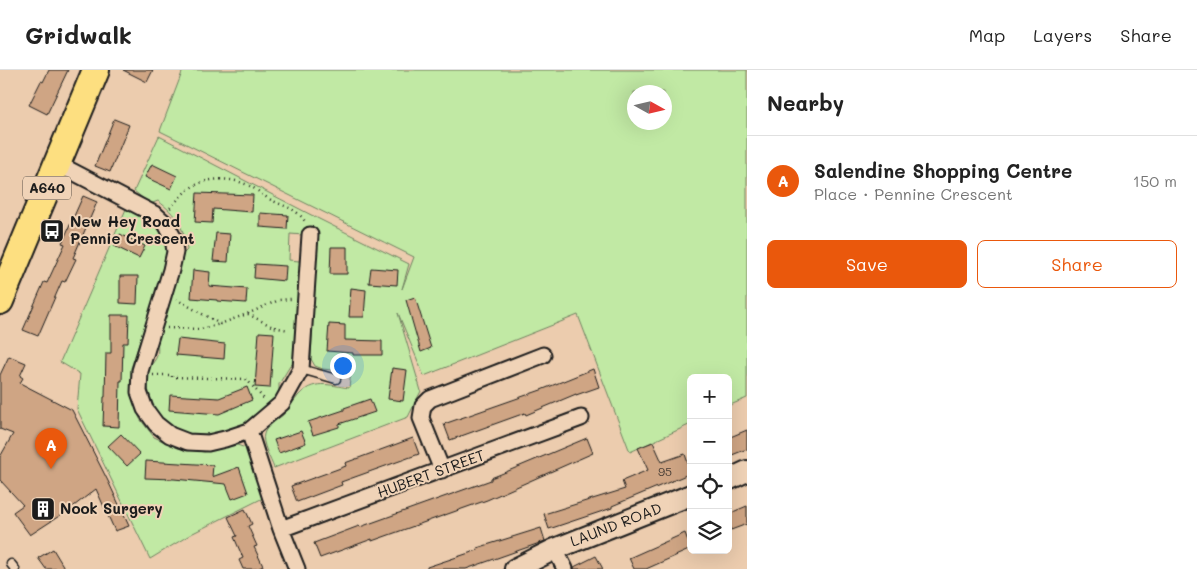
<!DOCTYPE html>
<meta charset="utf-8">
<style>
:root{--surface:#fff;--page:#f2f2f2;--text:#222;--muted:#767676;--line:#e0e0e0;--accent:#ea580c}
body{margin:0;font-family:Mali,sans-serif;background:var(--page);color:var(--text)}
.controls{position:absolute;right:15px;bottom:15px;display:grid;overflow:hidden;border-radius:8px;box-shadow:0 5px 20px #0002}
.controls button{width:45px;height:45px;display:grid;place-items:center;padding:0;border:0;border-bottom:1px solid var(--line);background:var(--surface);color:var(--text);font:25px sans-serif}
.compass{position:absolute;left:627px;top:15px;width:45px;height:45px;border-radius:50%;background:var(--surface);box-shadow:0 5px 20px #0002;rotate:98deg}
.you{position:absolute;left:342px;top:295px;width:18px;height:18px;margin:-12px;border:4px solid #fff;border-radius:50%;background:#1a73e8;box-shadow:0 0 0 8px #1a73e833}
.badge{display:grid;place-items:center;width:32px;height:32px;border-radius:50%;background:var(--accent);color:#fff;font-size:16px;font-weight:700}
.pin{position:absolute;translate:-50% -41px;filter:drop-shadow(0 1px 2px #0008)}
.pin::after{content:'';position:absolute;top:26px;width:18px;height:15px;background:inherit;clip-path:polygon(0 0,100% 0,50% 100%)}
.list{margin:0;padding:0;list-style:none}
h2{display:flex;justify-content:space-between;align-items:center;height:65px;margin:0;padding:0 20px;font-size:21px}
h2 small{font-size:16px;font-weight:400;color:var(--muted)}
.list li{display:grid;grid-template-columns:32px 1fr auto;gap:15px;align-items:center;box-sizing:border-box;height:90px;padding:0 20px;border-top:1px solid var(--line)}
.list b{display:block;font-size:19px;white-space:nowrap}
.list p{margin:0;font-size:16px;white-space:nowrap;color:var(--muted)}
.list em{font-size:16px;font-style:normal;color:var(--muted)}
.actions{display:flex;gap:10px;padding:15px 20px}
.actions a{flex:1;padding:11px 0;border:1px solid var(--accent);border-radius:8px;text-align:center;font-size:18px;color:var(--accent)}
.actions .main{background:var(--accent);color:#fff}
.icon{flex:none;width:28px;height:28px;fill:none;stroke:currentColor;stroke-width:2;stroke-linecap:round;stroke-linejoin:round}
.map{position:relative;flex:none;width:747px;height:499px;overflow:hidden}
header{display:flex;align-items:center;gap:30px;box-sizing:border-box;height:70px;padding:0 25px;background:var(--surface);border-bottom:1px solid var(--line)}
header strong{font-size:24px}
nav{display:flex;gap:28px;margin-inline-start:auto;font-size:18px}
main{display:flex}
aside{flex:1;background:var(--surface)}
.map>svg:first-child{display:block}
</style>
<header>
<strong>Gridwalk</strong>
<nav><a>Map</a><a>Layers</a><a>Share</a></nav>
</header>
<main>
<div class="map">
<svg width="747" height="499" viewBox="0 0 747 499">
<rect width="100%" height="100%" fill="#ecccae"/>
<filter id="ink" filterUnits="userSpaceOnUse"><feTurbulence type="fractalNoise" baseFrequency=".02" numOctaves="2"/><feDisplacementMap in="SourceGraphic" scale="10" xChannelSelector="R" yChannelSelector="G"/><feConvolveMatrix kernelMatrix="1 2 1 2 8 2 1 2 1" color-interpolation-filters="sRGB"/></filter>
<g filter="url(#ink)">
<path fill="#c1e9a4" stroke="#6e8260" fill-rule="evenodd" d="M183 0H747V328L728 336V308H691V354L630 382 578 245 424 306 398 243 421 321 408 347 274 398C271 390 261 372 264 364 266 356 277 350 283 345 288 339 293 332 298 326 313 309 329 315 349 318L351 302 323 299 315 296 311 289 317 166 290 164 289 190 299 191 304 195 296 291 290 296 279 314V324C269 334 259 345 247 352 219 367 177 373 157 342 150 330 147 315 144 301 158 290 160 284 156 267L180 187 187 180C184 157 176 144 158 131L150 134 134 121 159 66 319 149 409 194 402 219 414 187 160 61ZM634 22H664V52H634Z
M126 139C143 147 163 155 166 176 167 181 166 188 166 193L131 298V325L140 349 154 367 178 378 204 382 237 375 246 378 250 386 265 427 193 463 150 489 77 339 80 304 60 292Z"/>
<path fill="#cfa584" stroke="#1c1c1c" d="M49 0H68L47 44 29 35 41 11 43 12Z
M123 0H153L147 12Z
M114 49 129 55 110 102 95 96Z
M152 94 177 106 171 119 145 107Z
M197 123 253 125 252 142 213 139 212 153 195 152Z
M83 126 97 132 73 188 76 189 65 212 62 211 38 266 23 260 44 212 47 213 65 174 62 173Z
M260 143 288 145 287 159 260 157Z
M216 163 230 164 228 192 213 191Z
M120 164 145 176 139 188 114 176Z
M331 177H347V204H330Z
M255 194 286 196 285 211 254 208Z
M371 198 398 200 397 215 369 213Z
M193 200 210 202 209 216 247 219 246 233 217 231V230L191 228Z
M120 206H138L137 234 120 233Z
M351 218 366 220 364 247H349Z
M415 227 431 278 421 282 406 230Z
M111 245H129L128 273H123L122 311H120L119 357 103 356 104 327H105L106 283H111Z
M329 254 345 255V270L382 271V285H353V283L327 281Z
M259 262 274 263 270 318 255 317Z
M178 269 225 274 224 289 176 285Z
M9 286 26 293 20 306 23 308 20 313 72 340 108 411 129 456 115 461 96 419 70 439 30 465 13 442 23 435 0 410V387L13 364 0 359V305Z
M392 298 407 300 403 331 388 329Z
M593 299 599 317 576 325V324L526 345 525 343 450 370 444 354 541 320Z
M247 317 252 330 219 344 169 340 170 325 219 328Z
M370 329 375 342 339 354V357L313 365 308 352 344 340V338Z
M747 360V379L732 385 728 376V368Z
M301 361 306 373 279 383 274 370Z
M121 364 140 384 127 396 108 376Z
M413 368 419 384 341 412 342 415 297 432 291 416 346 396 345 393Z
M587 368 593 383 487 430 372 471V469L320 488 314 473 359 456 360 457 491 410V408L501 404Z
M653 372 662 392 685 384 691 403 612 436V438L549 459 544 444 625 419 622 411 648 400 638 378Z
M146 391 213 395 212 407 239 397 248 423 232 429 226 414 174 409 145 408Z
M747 436V454L731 460 728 454V444Z
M245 439 252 454 248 456 257 476 254 477 263 496 257 499H243L239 490 243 488 234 467 237 466 228 447Z
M541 458 545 471 534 475 466 499H427V497L478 480 477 478Z
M685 463 691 479 646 499H634L629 488Z
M53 479 65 499H46L38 488Z
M596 486 603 499H574V497Z"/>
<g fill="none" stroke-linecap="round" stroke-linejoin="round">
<defs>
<path id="service" d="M301 299 336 309
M11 494 15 499"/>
<path id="minor" d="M58 94 156 145 166 154 173 167 175 182 171 200 140 301 139 322 145 339 156 354 170 365 188 372 208 373 225 369 249 361 282 333 301 299 310 165
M249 361 281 459 297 499
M442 400 421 348 423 336 430 329 543 285
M281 459 581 348
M555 479 565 499"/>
<path id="tertiary" d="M728 410 747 401
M515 499 555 479 691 425"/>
<path id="trunk" d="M0 231 96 0"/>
</defs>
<use href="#service" stroke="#1c1c1c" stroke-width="11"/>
<use href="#minor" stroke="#1c1c1c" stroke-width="19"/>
<use href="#tertiary" stroke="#1c1c1c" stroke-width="24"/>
<use href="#trunk" stroke="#1c1c1c" stroke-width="30"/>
<path stroke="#1c1c1c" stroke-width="2.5" stroke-dasharray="1 4" stroke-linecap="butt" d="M170 138C176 132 182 124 189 119 208 105 236 107 255 119 261 123 265 127 271 130 285 137 297 138 306 153
M176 229 220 254 247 244 279 230 291 229
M248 244 273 257 289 260
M167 258 201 259 220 254
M153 305H172V307L246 309 265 330"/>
<use href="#service" stroke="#f0d3b7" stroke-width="8"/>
<use href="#minor" stroke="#f0d3b7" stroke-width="15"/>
<use href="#tertiary" stroke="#f0d3b7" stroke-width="20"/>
<use href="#trunk" stroke="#fddf80" stroke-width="26"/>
</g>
</g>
<defs>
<symbol id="bus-square" viewBox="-11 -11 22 22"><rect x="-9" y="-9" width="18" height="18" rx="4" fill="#1c1c1c" stroke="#f0d3b7"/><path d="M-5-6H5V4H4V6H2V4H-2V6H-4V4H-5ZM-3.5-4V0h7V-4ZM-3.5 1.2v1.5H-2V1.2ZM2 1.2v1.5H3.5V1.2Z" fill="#fff"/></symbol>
<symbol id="building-square" viewBox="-11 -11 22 22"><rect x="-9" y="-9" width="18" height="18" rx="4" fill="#1c1c1c" stroke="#f0d3b7"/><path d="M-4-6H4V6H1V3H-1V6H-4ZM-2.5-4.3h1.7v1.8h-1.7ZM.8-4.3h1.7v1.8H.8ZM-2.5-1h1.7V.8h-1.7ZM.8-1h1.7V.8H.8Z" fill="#fff"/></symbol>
</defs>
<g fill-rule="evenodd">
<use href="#bus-square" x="38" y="147" width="28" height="28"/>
<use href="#building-square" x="29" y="425" width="28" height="28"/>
</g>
<g text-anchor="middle" stroke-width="4" stroke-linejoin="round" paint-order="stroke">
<g font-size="12" fill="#493e36">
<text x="665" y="406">95</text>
</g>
<rect fill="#f0d3b7" stroke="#5c534a" stroke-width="1" x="23" y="106.5" width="48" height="23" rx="4"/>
<g font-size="14" font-weight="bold" fill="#1c1c1c">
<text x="47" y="123">A640</text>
</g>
<g font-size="15" font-weight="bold" fill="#1c1c1c" stroke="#f0d3b7" text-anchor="start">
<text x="70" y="157">New Hey Road<tspan x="70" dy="17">Pennie Crescent</tspan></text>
<text x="60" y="444">Nook Surgery</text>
</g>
<g font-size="15" fill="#1c1c1c" stroke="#f0d3b7">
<text transform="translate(431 404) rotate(-20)" y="5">HUBERT STREET</text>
<text transform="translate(616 455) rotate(-21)" y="5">LAUND ROAD</text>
</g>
</g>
</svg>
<div class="controls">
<button>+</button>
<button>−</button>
<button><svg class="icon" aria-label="locate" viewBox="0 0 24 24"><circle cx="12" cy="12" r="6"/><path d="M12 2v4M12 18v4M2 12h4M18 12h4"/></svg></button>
<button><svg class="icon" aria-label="layers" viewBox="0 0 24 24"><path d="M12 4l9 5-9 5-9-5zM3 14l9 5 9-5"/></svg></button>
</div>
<svg class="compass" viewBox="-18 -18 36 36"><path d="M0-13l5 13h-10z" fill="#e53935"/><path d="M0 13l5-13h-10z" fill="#767676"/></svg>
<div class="you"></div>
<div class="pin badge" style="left:51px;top:399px">A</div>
</div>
<aside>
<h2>Nearby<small></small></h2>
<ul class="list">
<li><span class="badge">A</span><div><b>Salendine Shopping Centre</b><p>Place · Pennine Crescent</p></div><em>150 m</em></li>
</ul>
<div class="actions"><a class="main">Save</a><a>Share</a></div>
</aside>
</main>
